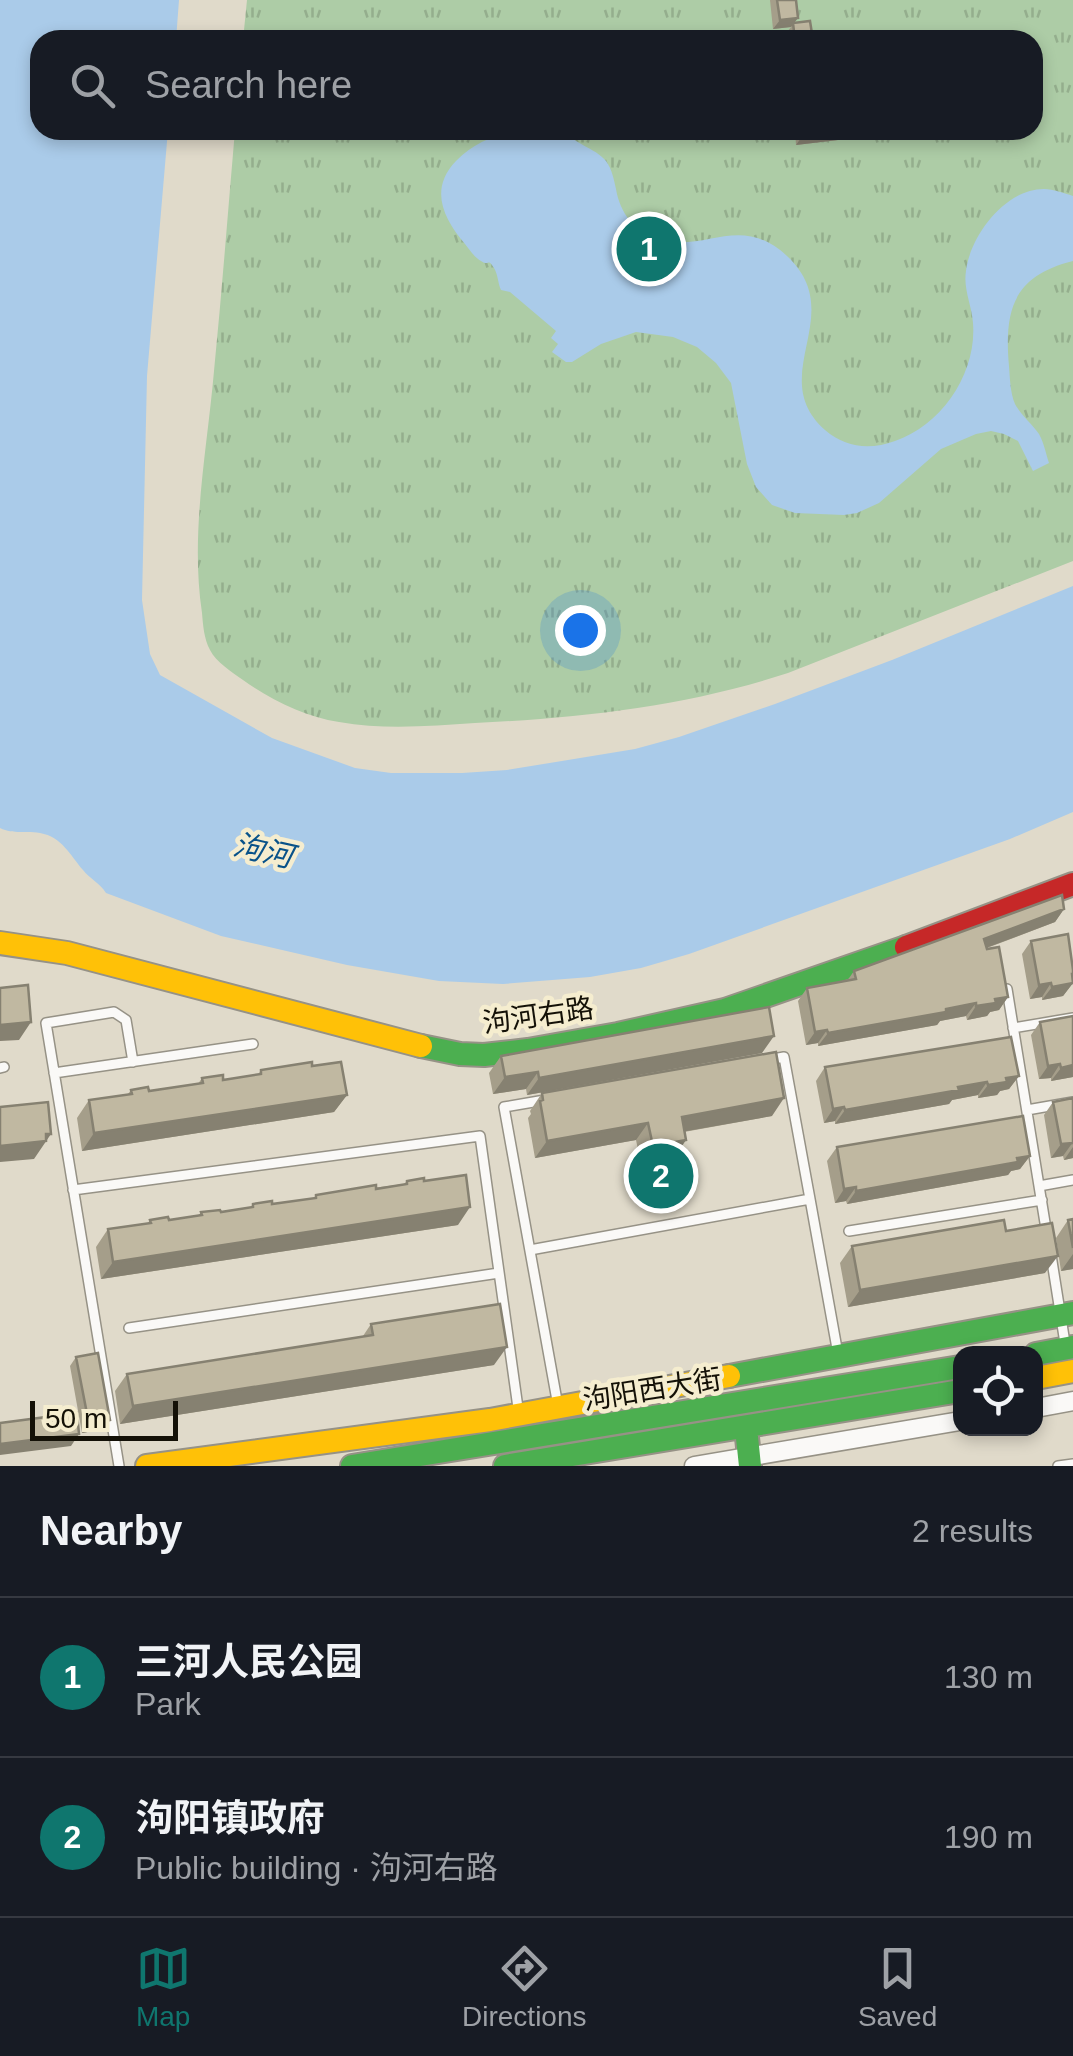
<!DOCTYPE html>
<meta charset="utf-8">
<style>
:root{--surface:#171b24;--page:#242831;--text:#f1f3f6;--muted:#9ea1a6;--line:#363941;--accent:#0f766e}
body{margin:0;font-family:Helvetica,"Noto Sans SC",sans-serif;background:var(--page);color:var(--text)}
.controls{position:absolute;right:30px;bottom:30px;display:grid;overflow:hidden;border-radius:20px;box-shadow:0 5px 15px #0003}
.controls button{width:90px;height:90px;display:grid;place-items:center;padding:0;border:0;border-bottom:2px solid var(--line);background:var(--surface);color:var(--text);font:50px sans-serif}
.scale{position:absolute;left:30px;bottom:25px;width:148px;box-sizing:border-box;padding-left:10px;border:5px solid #141107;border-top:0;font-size:28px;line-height:35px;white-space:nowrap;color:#141107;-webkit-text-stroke:8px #f5edcf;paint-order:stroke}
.you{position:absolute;left:580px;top:630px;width:35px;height:35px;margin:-25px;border:8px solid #fff;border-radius:50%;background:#1a73e8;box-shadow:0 0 0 15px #1a73e833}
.badge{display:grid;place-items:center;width:65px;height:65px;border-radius:50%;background:var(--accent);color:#fff;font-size:32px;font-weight:700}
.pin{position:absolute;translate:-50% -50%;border:5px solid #fff;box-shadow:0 2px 10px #0006}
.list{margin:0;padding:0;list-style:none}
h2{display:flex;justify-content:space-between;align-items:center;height:130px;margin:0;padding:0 40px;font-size:42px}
h2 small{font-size:32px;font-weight:400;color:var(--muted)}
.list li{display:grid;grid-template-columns:65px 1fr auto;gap:30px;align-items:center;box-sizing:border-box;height:160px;padding:0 40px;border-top:2px solid var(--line)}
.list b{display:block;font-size:38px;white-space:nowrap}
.list p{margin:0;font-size:32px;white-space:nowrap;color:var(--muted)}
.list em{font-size:32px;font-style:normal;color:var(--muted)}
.icon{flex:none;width:55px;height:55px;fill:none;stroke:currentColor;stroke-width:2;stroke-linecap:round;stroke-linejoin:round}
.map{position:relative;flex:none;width:1073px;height:1466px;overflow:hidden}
.search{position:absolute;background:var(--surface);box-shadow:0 5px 15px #0003;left:30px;right:30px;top:30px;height:110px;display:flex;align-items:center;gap:25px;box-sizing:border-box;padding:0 35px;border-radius:30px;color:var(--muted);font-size:38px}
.sheet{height:450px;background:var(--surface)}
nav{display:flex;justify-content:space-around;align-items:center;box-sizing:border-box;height:140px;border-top:2px solid var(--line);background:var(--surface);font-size:28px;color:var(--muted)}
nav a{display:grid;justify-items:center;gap:5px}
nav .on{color:var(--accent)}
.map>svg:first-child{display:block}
</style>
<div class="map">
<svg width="1073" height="1466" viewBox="0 0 1073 1466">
<defs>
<pattern id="grass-tufts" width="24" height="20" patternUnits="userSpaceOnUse" patternTransform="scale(2.5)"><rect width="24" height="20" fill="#adcca6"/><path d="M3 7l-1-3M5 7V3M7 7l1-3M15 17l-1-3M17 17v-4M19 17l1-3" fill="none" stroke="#94ae8d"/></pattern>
</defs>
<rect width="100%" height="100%" fill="#e0daca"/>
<path fill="url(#grass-tufts)" d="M247 0H1073V561L788 673C687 706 582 718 475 723 431 726 384 730 339 722 305 717 271 700 243 680 232 672 216 662 210 650 204 639 203 625 202 613 190 533 207 451 214 371 222 291 228 210 235 130H1033V40H243Z"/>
<path fill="#aacbe9" d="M0 0H179L176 40H40V130H168L147 376 142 600 150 654 160 675 272 738 355 768 391 773H462L507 770 635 749 679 737 775 704 892 660 1073 586V812L1010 839 689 954 641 968 590 977 503 984 439 981 347 965 221 936 106 893C100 883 90 879 83 870 70 855 62 837 40 833 26 830 14 835 0 828Z
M533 130H564C575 145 594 147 606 161 612 169 614 180 616 189 620 213 634 231 657 239 706 254 739 212 787 256 850 315 764 375 825 430 846 448 870 450 895 441 942 425 977 373 973 323 972 306 963 289 966 271 970 236 1005 189 1044 189 1053 189 1064 193 1073 196V261C1013 276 1004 310 1009 366 1010 378 1010 392 1015 404 1021 415 1032 424 1039 434 1044 443 1046 454 1049 463L1033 471 1018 441 1004 434 991 431 976 434 941 449 879 503 857 513 844 515 795 513 772 505 756 487 747 464 731 383 716 363 697 347 673 337 636 332 601 344 572 362H566L552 352 558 344 551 338 556 331 510 292 501 290C498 284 498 274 494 268 487 257 490 267 481 261 475 258 469 249 465 244 443 218 429 189 456 161 479 138 502 133 533 130Z"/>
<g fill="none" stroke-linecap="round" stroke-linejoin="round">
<defs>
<path id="lane" d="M1007 989 1047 1235
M1013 1028 1073 1018
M767 1060 784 1057 810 1199
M0 1068 4 1067
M54 1073 253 1044
M545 1100 504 1107 558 1406
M1027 1110 1073 1102
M1039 1186 1073 1180
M73 1190 480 1136 519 1415
M849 1231 1042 1200
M530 1250 810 1199 838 1354
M1051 1255 1065 1343
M129 1328 499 1273
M119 1466 46 1023 114 1012 126 1020 133 1062
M1058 1466 1073 1464"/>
<path id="street" d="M1036 1408 1073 1401
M694 1466 960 1421"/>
<path id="fast" d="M421 1046 460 1054 484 1055 528 1050 618 1034 725 1010 906 947
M1036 1354 1073 1347
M729 1376 1073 1313
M746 1428 750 1466
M352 1466 960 1367
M505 1466 960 1391"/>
<path id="slow" d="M0 943 67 953 421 1046
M1036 1378 1073 1371
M147 1466 490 1420 729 1376"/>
<path id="jam" d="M906 947 1073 884"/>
</defs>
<use href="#lane" stroke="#969286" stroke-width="12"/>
<use href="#street" stroke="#969286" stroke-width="21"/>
<use href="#fast" stroke="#969286" stroke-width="26"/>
<use href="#slow" stroke="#969286" stroke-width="26"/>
<use href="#jam" stroke="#969286" stroke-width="26"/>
<use href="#lane" stroke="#faf9f7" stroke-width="9"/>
<use href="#street" stroke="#faf9f7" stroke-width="18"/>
<use href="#fast" stroke="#4caf50" stroke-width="22"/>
<use href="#slow" stroke="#ffc107" stroke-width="22"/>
<use href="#jam" stroke="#c62828" stroke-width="22"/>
</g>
<path fill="#a59e8a" d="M770 0H796L795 23 813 40H785L784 36 791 27 773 29Z
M795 130H844L838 140 796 145Z
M1064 909 1055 922 987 948 1008 997 999 1010 990 1012 987 1016 967 1020 966 1016 940 1021 937 1025 818 1046V1043L806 1045 798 1001 807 988 847 981 854 971Z
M1031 941 1072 976 1073 983 1063 996 1042 1000V997L1030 999 1022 954Z
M1073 1016V1077L1051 1081V1078L1039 1079 1031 1035 1040 1022Z
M762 1053 527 1095 526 1089 493 1094 489 1073 501 1056Z
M312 1066 347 1095 334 1112 82 1151 77 1118 89 1100 128 1094 131 1090 149 1091 198 1084 202 1078 223 1080 258 1075 261 1070Z
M825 1067 1019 1076 1009 1089 1000 1091 997 1095 978 1098V1095L952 1100 949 1104 835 1124V1121L824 1123 816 1081Z
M542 1093 772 1116 684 1132 674 1158 641 1164 636 1140 535 1158 528 1118 531 1114 530 1111Z
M1073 1098V1158L1064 1160 1063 1156 1051 1158 1044 1115 1053 1102Z
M837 1147 1030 1156 1020 1169 1011 1171 1008 1175 847 1204 846 1201 835 1203 827 1161Z
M407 1181H424L458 1225 101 1279 96 1247 108 1229 148 1223 150 1220H169L199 1215 201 1212H221L250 1208 253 1204H272L314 1198 316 1195 404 1184Z
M1073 1219V1269L1061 1271 1056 1238 1068 1220Z
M1006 1231 1045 1273 848 1307 840 1263 852 1246Z
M371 1324 494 1365 120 1424 115 1391 127 1374 363 1336Z
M76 1357 110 1420 104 1429 82 1433 70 1366Z"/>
<path fill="#868171" d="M798 18 791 27 773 29 780 20Z
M818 130H844L838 140 796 145 806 131Z
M1064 909 1055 922 975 952 984 939Z
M1073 974 1066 984 1073 983 1063 996 1042 1000 1052 987Z
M1051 983 1042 997 1030 999 1039 985Z
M1008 997 999 1010 990 1012 987 1016 967 1020 976 1006 995 999Z
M976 1003 966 1016 940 1021 937 1025 818 1046 828 1033Z
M31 1022 19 1040 0 1041V1025Z
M827 1030 818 1043 806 1045 815 1032Z
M774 1036 762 1053 527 1095 539 1078Z
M1060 1064 1051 1078 1039 1079 1048 1066Z
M1073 1065V1077L1051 1081 1061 1068Z
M538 1072 526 1089 493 1094 505 1077Z
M1019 1076 1009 1089 1000 1091 997 1095 978 1098 988 1085 1006 1078Z
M987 1082 978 1095 952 1100 949 1104 835 1124 845 1110Z
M347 1095 334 1112 82 1151 94 1133Z
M784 1098 772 1116 670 1134 682 1117Z
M844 1107 835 1121 824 1123 833 1109Z
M648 1123 636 1140 535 1158 547 1141Z
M46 1134H51L34 1159 0 1162V1146Z
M686 1140 674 1158 641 1164 653 1146Z
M1073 1142 1063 1156 1051 1158 1061 1144Z
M1073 1147V1158L1064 1160Z
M1030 1156 1020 1169 1011 1171 1008 1175 847 1204 856 1191Z
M856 1187 846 1201 835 1203 844 1189Z
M470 1207 458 1225 101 1279 113 1262Z
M1073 1254V1269L1061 1271Z
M1058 1256 1045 1273 848 1307 860 1290Z
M507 1347 494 1365 120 1424 133 1406Z
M110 1420 104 1429 82 1433 89 1424Z
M79 1434 71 1446 0 1455V1444Z"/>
<path fill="#c0b8a1" stroke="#868171" stroke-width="2.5" d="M777 0H796L798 18 780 20Z
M810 21 813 40H795L793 23Z
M1062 895 1064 909 984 939 987 949 999 947 1008 997 995 999 996 1003 976 1006V1003L946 1009V1012L828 1033 827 1030 815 1032 807 988 856 979 854 971Z
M1068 934 1073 970V974H1072L1073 983 1052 987 1051 983 1039 985 1031 941Z
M28 985 31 1022 0 1025V988Z
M769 1007 774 1036 539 1078 538 1072 505 1077 501 1056Z
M1073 1016V1065L1061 1068 1060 1064 1048 1066 1040 1022Z
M1011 1037 1019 1076 1006 1078 1007 1082 988 1085 987 1082 958 1087 959 1090 845 1110 844 1107 833 1109 825 1067Z
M776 1052 784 1098 682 1117 686 1140 653 1146 648 1123 547 1141 540 1101 543 1100 542 1093Z
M312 1062V1066L341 1062 347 1095 94 1133 89 1100 132 1094 131 1090 148 1087 149 1091 203 1083 202 1078 223 1075V1080L261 1074V1070Z
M1073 1098V1143L1061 1144 1053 1102Z
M48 1102 51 1134H46V1141L0 1146V1107Z
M1023 1116 1030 1156 1017 1158 1018 1162 856 1191V1187L844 1189 837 1147Z
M466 1175 470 1207 113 1262 108 1229 151 1223 150 1220 168 1217 169 1220 202 1215 201 1212 220 1210 221 1212 253 1207V1204L272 1201V1204L316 1198V1195L376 1185V1189L407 1184V1181L424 1178V1181Z
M1073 1219V1248L1068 1220Z
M1004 1220 1006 1231 1052 1223 1058 1256 860 1290 852 1246Z
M500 1304 507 1347 133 1406 127 1374 373 1335 371 1324Z
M98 1353 110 1420 89 1424 76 1357Z
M77 1413 79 1434 0 1444V1423Z"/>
<g text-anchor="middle" stroke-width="9" stroke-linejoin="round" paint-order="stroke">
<g font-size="28" fill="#141107" stroke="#f5edcf">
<text transform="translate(538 1015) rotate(-8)" y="10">泃河右路</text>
<text transform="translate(652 1389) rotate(-9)" y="10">泃阳西大街</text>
</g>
<g font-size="30" font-style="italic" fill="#085289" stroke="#f5edcf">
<text transform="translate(263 851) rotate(13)" y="10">泃河</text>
</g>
</g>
</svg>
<div class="controls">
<button><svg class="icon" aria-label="locate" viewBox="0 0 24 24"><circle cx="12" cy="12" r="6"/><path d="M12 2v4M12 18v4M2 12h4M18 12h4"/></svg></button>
</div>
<div class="scale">50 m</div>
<div class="you"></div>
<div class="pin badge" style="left:649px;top:249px">1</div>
<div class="pin badge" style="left:661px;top:1176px">2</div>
<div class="search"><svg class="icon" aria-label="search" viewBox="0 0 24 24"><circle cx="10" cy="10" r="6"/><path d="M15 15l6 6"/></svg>Search here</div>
</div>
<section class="sheet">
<h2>Nearby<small>2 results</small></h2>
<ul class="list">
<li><span class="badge">1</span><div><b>三河人民公园</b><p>Park</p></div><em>130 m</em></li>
<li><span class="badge">2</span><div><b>泃阳镇政府</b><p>Public building · 泃河右路</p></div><em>190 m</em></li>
</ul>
</section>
<nav>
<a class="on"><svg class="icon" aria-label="map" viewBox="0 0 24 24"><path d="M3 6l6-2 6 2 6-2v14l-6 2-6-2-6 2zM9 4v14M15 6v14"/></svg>Map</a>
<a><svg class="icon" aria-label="directions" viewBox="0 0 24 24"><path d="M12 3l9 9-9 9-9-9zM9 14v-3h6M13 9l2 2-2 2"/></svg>Directions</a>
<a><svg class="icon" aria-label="saved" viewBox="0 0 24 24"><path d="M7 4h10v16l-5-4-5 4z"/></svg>Saved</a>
</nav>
